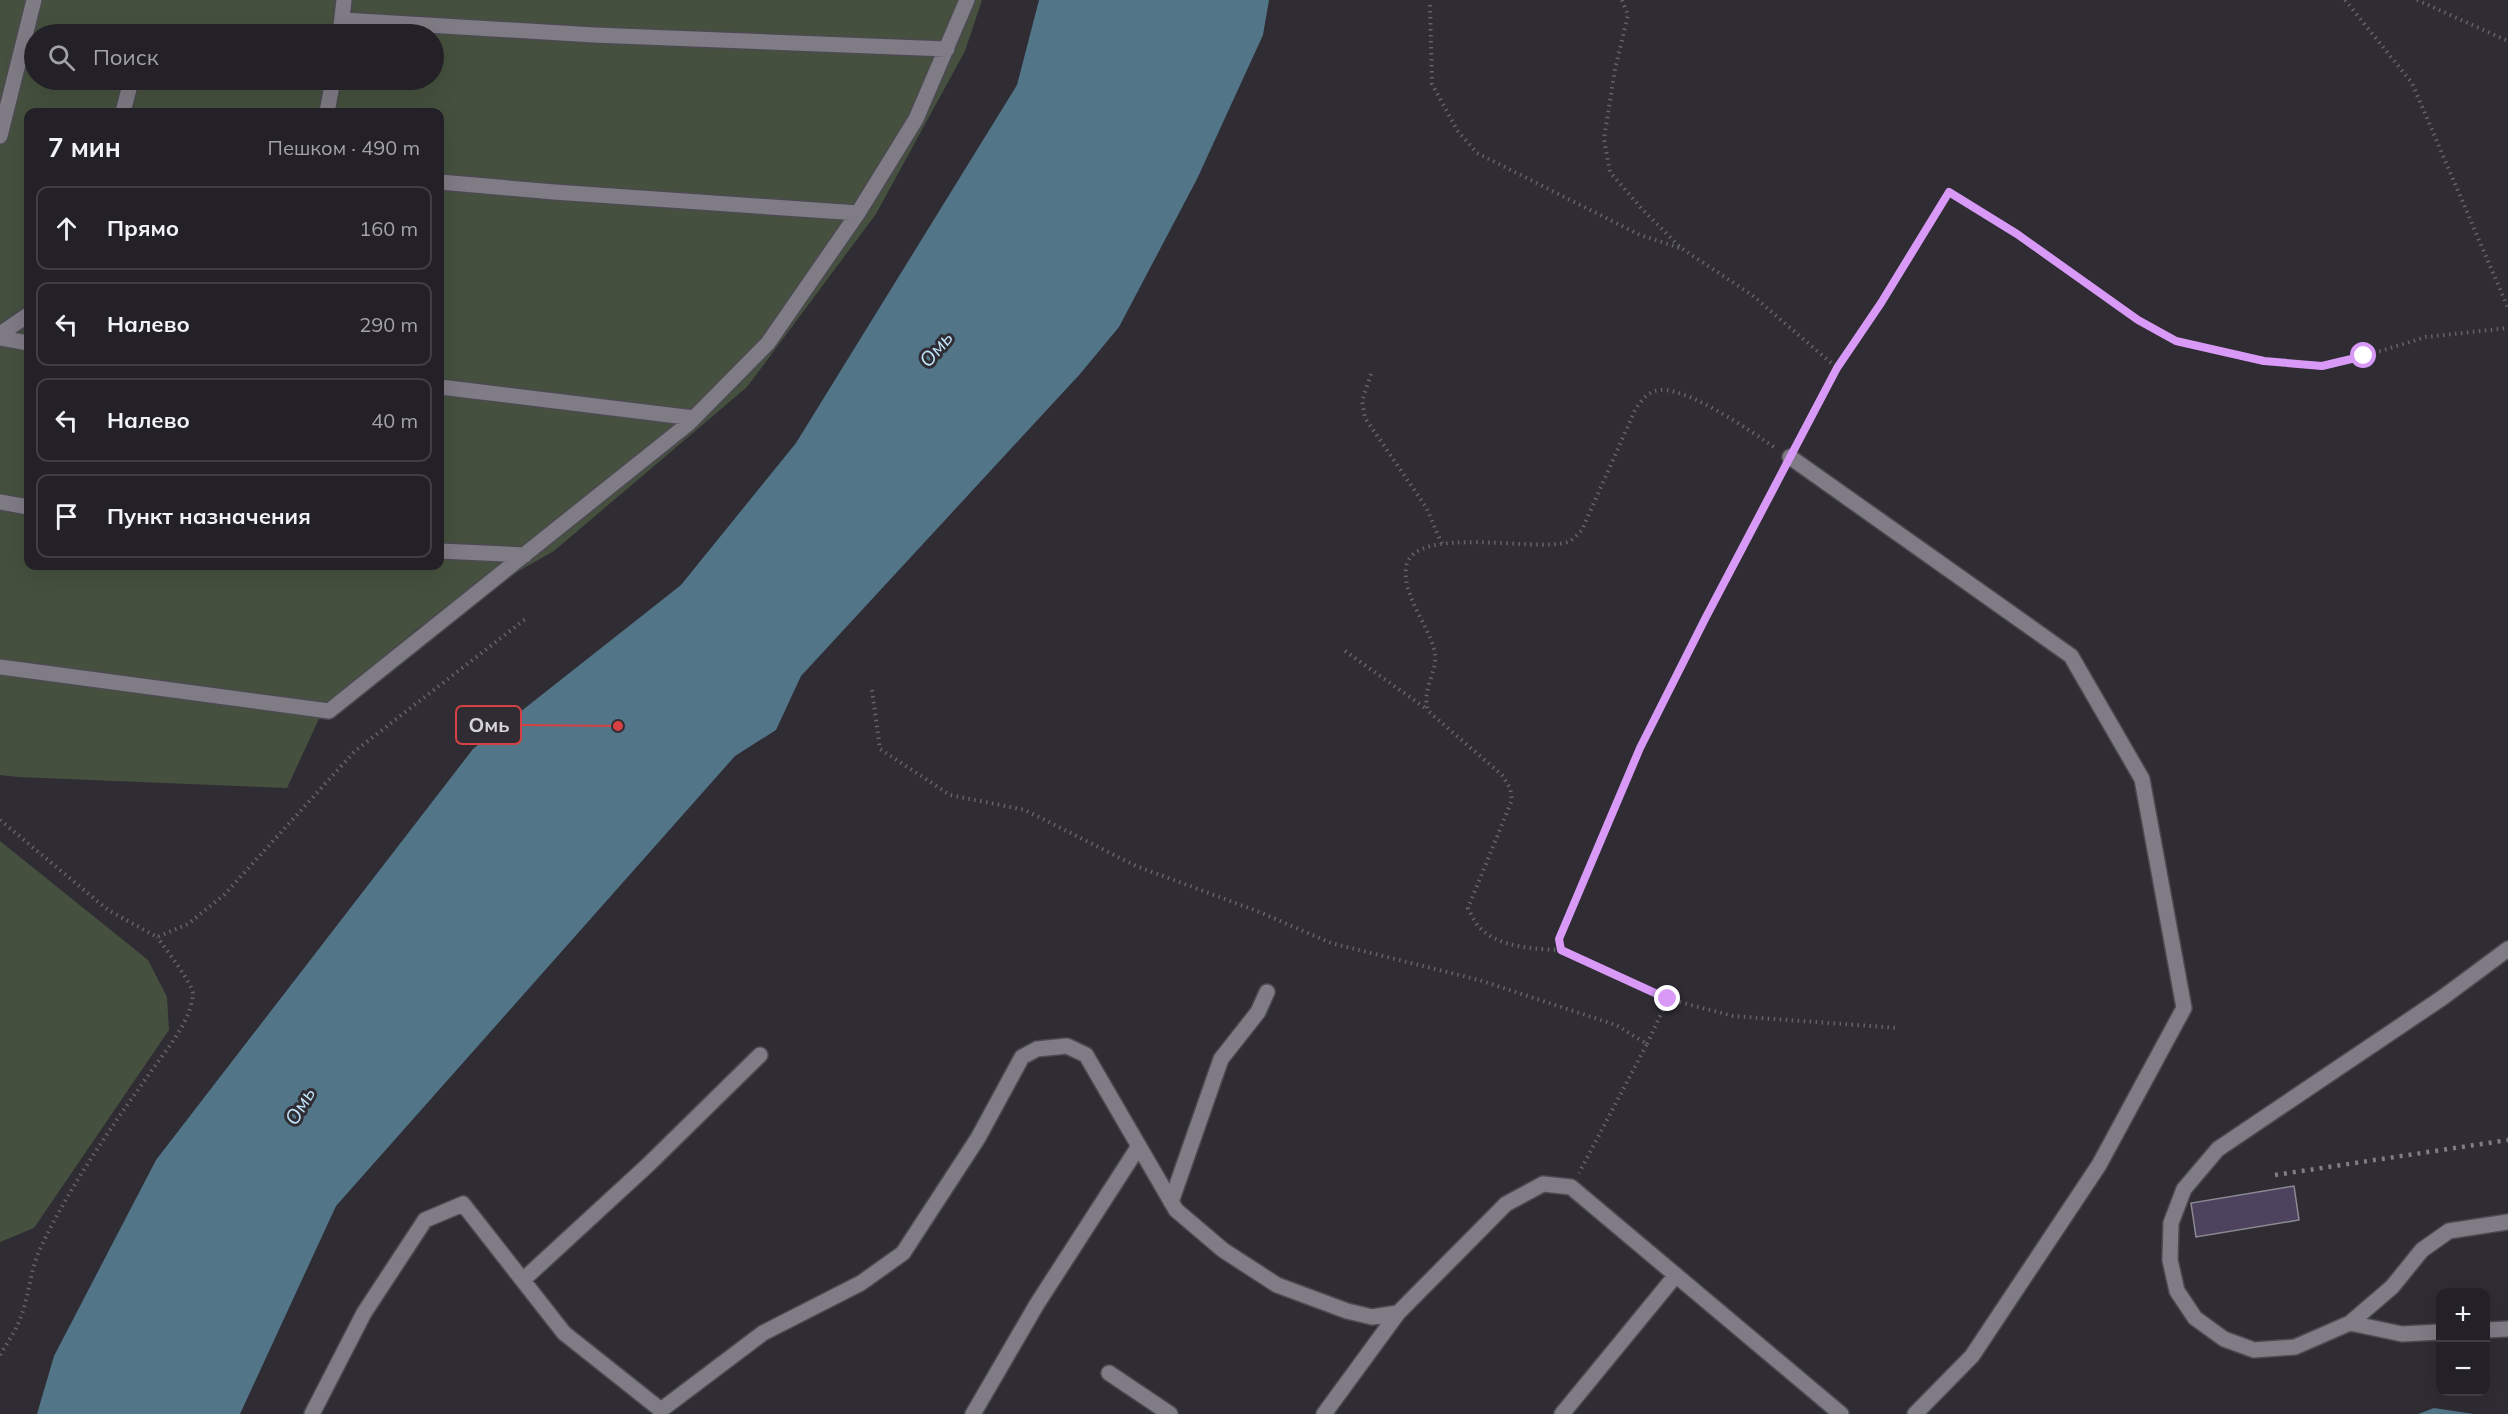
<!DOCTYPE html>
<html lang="ru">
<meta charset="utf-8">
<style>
:root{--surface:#232127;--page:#2f2e33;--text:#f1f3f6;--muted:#a3a3a7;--line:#403e44}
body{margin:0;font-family:Mulish,sans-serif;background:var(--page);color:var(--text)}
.controls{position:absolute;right:18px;bottom:18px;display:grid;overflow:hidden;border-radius:12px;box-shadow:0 6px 24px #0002}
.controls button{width:54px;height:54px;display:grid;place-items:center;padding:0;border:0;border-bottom:2px solid var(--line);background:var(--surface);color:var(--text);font:30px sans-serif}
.stop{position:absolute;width:18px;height:18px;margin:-14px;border:4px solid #d99af7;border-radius:50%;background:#fff}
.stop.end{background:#d99af7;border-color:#fff;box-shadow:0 2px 6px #0008}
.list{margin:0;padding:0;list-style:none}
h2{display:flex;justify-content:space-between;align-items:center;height:78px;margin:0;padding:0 24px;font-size:26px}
h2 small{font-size:20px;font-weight:400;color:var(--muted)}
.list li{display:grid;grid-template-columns:39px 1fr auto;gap:18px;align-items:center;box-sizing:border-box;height:84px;margin:0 12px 12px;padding:0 12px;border:2px solid var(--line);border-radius:12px}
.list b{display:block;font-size:22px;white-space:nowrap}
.list em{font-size:20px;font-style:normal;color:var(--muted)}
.icon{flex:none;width:33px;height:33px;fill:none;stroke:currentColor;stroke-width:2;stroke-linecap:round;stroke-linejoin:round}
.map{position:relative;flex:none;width:2508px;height:1414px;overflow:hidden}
.search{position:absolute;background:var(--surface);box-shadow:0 6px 24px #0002;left:24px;top:24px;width:420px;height:66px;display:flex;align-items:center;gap:15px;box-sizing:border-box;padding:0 21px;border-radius:33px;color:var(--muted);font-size:22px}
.panel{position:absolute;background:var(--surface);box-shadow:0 6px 24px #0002;left:24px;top:108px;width:420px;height:462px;border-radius:12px}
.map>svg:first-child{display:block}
</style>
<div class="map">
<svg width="2508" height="1414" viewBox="0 0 2508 1414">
<rect width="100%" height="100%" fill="#2f2c34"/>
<path fill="#45513e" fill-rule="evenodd" d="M0 0H982L965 51 876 214 747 387 554 551 419 627 324 708 287 788 18 777 0 775ZM34 34H434V80H34ZM28 112H440V566H28Z
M0 841 148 960 167 997 169 1030 34 1228 0 1242Z"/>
<path fill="#527588" d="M1039 0H1269L1263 35 1197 179 1119 327 1080 374 801 676 776 730 735 756 336 1206 240 1414H37L54 1356 156 1160 473 749 681 585 796 443 1017 85Z
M2434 1408 2474 1414H2418Z"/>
<path fill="#4d435f" stroke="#8d8a94" stroke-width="1.5" d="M2294 1186 2299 1220 2196 1237 2191 1203Z"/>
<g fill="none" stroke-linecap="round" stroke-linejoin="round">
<defs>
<path id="minor" d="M343 20 594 35 947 49
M340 34 344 0
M123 112 129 89V80
M327 112 333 80
M0 136 34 0
M440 182 554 192 858 213
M0 334 28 315
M0 338 28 343
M440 387 694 418
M1790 457 2071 656 2142 779 2184 1008 2099 1165 1972 1356 1915 1414
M0 502 28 507
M440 551 525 555
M0 667 329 711 688 424 768 343 858 213 916 119 967 0
M1171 1202 1221 1059 1258 1012 1267 992
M523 1280 649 1164 760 1055
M2350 1323 2392 1287 2422 1250 2449 1231 2508 1222
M2486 1330 2508 1329
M2440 1332 2402 1334 2350 1323 2295 1347 2254 1350 2224 1339 2195 1318 2177 1291 2170 1260 2171 1223 2184 1189 2218 1149 2442 998 2508 949
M1109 1373 1170 1414
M312 1414 364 1313 425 1220 463 1204 564 1333 661 1410 763 1333 861 1283 903 1253 978 1138 1022 1057 1037 1049 1067 1046 1086 1055 1176 1210 1223 1250 1277 1285 1347 1311 1372 1317 1398 1313 1506 1204 1543 1184 1571 1187 1841 1414
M973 1414 1037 1304 1139 1146
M1324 1414 1398 1313
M1562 1414 1676 1275"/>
</defs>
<use href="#minor" stroke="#4c4a51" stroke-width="18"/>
<path stroke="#65636a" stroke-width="4" stroke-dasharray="1.5 4.5" stroke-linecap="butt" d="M1622 0 1628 15 1615 69 1604 139 1610 172 1642 209 1681 248 1752 295 1837 368
M2345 0 2412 83 2508 308
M2417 0 2508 41
M1430 5 1432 84 1457 130 1477 153 1640 235 1680 248
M1371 374 1362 401 1365 418 1426 507 1442 544
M1797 444 1837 368 1881 303 1949 192 2017 234 2137 320 2176 341 2264 361 2322 366 2364 356 2426 337 2508 328
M1345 651 1428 710
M872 690 880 749 950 795 1025 810 1136 866 1257 911 1331 943 1479 980 1616 1025 1647 1044 1579 1173
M0 820 108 910 157 937 188 924 224 895 355 751 528 617
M1561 950C1535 949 1500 948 1480 928 1475 923 1471 914 1468 908L1512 800 1510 788 1502 775 1428 711C1421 686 1440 671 1434 649 1427 623 1403 596 1406 568 1411 523 1537 553 1568 542 1573 540 1578 534 1582 530L1635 410C1640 403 1645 394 1655 391 1682 382 1753 433 1777 449
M1668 999 1733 1016 1898 1028
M1647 1044 1668 999 1561 950 1559 939 1640 748 1783 472
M0 1355C7 1343 15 1332 20 1319 29 1297 30 1271 40 1249 71 1183 115 1122 157 1063 172 1043 190 1020 193 995 194 985 165 948 157 937"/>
<use href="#minor" stroke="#7f7c86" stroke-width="15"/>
<path stroke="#807e85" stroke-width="4.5" stroke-dasharray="3 6" stroke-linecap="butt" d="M2275 1175 2508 1140"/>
</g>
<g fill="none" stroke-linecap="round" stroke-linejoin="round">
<path stroke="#d99af7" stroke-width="8" d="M1668 999 1561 950 1559 939 1640 748 1705 619 1837 368 1881 303 1949 192 2017 234 2138 320 2176 341 2264 361 2322 366 2364 356"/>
</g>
<g text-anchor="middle" stroke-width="6" stroke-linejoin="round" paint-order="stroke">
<g font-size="20" font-style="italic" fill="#c0e4f9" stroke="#2f2c34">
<text transform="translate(936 349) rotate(-50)" y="7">Омь</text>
<text transform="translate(300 1106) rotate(-60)" y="7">Омь</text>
</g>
</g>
<path fill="none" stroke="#d64243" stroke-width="2" d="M618 726L521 725"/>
<circle fill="#d64243" stroke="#2f2c34" stroke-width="2" cx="618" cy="726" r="6"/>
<rect fill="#2f2c34" stroke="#d64243" stroke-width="2" x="456" y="706" width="65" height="38" rx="6"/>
<g font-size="20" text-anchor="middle" font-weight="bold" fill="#d5d4d9">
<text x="489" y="732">Омь</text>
</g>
</svg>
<div class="controls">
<button>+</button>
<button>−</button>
</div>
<div class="stop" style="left:2364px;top:356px"></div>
<div class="stop end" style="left:1668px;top:999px"></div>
<div class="search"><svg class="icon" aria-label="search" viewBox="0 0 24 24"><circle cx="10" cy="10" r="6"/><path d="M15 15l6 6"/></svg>Поиск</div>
<section class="panel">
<h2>7 мин<small>Пешком · 490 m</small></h2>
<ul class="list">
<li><svg class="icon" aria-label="ahead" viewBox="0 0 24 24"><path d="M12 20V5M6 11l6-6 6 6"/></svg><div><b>Прямо</b></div><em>160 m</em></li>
<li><svg class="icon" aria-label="left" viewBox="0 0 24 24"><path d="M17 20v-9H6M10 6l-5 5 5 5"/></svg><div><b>Налево</b></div><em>290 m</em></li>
<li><svg class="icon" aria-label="left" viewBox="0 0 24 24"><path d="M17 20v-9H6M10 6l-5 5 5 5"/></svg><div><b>Налево</b></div><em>40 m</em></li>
<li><svg class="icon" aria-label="arrive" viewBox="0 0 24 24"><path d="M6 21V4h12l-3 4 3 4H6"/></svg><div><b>Пункт назначения</b></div></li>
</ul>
</section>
</div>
